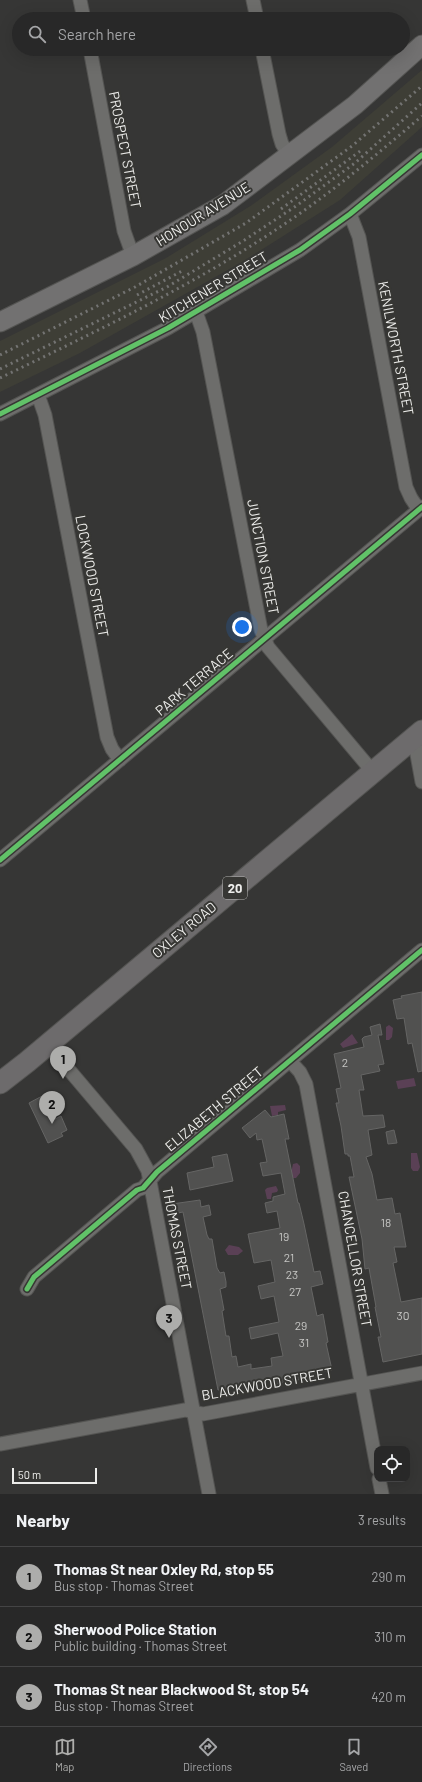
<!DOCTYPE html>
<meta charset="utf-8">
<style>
:root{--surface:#282828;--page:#343434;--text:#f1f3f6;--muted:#a5a6a8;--line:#444445;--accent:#adadab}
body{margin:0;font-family:Barlow,sans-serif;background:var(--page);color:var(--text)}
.controls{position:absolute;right:12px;bottom:12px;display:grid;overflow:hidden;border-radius:8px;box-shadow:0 4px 16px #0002}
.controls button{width:36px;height:36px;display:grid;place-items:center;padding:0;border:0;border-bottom:1px solid var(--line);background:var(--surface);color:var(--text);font:20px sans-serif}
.scale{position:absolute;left:12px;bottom:10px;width:85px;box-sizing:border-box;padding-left:4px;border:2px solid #ededeb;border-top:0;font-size:11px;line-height:14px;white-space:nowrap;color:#ededeb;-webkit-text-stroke:3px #373734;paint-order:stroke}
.you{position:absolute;left:242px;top:627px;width:14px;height:14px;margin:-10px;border:3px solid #fff;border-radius:50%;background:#1a73e8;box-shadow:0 0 0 6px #1a73e833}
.badge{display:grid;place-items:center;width:26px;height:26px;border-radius:50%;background:var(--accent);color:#111;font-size:13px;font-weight:700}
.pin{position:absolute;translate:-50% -33px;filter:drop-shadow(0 1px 2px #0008)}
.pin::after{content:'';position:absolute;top:21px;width:14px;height:12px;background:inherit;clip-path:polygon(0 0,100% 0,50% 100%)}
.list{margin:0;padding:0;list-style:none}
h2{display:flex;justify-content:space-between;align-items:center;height:52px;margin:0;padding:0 16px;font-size:17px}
h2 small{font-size:13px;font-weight:400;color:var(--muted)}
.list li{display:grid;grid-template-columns:26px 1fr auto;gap:12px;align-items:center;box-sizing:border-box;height:60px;padding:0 16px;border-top:1px solid var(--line)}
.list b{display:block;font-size:15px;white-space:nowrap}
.list p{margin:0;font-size:13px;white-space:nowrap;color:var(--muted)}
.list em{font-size:13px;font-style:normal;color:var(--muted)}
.icon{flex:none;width:22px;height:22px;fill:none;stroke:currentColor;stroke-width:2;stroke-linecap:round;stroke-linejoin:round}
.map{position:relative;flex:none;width:422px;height:1494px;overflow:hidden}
.search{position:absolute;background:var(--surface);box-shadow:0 4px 16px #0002;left:12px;right:12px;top:12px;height:44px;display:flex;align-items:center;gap:10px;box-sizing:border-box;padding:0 14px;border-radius:22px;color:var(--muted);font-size:15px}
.sheet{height:232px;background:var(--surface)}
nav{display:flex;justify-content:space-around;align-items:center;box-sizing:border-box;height:56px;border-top:1px solid var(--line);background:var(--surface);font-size:11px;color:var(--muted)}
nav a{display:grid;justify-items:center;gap:2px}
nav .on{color:var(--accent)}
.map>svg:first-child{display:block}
</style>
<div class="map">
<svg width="422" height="1494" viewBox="0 0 422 1494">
<rect width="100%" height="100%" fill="#363635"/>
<path fill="#3e3e36" d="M422 70V127L340 200 242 262 80 353 0 392V341L166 258 252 205 332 147Z"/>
<path fill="#5a4055" d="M389 1025 393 1028 392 1037 389 1040H386V1027Z
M352 1034 358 1043 343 1048 340 1044Z
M414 1078 416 1086 398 1089 396 1081Z
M285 1105 286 1110 278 1112V1115L272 1116 270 1106Z
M411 1153H417L420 1167 418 1171H413L411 1168Z
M297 1163 300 1166V1173L296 1178H293L291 1173 293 1164Z
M276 1186 278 1190 277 1192 272 1193 271 1199H267L265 1190 267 1188Z
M229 1245 239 1247 243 1251 238 1255H228L225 1250Z"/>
<path fill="#515150" stroke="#656564" d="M422 992V1071L418 1072 412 1043 408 1044 404 1018 397 1019 393 1000 402 998 401 996Z
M380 1024 382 1035H378L384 1064 378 1065 380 1071 361 1075 364 1090H359L363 1116 383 1115 385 1127 368 1130 372 1155 366 1157 372 1174 377 1200 392 1198 395 1214 400 1213 406 1247H394L397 1262 393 1263 401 1302 422 1298V1354L383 1362 378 1337H381L375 1307H376L369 1268 365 1269 362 1239 349 1177H354L350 1156H348V1154H345L341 1126 336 1103H339L336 1089 341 1088 334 1054 364 1047 362 1039 364 1037 372 1035 370 1027Z
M44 1095 55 1119 61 1116 67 1130 61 1133 63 1136 48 1143 29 1103Z
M265 1110 271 1117 284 1114 289 1139H285L298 1203H299L304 1224 314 1272 320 1271 323 1284 311 1287 317 1316 323 1314 328 1342 326 1343 332 1370 322 1372V1376L309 1379 308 1378 276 1384 275 1379 218 1390 183 1212 173 1214 172 1204 200 1200 201 1207 209 1205 211 1215 203 1217 207 1235 209 1239H212L217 1268 220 1273 224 1272 226 1282V1287L220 1289 224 1310 222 1311 226 1336H229L232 1357 236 1356 238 1367 251 1364V1369L272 1366 271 1358 283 1356 278 1333 251 1339 249 1328 279 1322 274 1296 261 1299 258 1286 275 1282 271 1260 254 1263 248 1234 280 1228 277 1211 267 1213 265 1203 273 1201V1197L285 1194 281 1173 263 1176 260 1163 267 1162 262 1139 257 1140 256 1133 250 1138 242 1128Z
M394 1130 397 1143 388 1144 386 1132Z
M227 1154 233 1181 190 1190 187 1173 214 1167 212 1157Z"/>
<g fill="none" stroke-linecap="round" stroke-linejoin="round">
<defs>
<path id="street" d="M80 0 84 19
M253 0 257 19
M90 49 124 231 133 256
M262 49 279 134 282 144 289 155
M350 214 359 237 406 487 411 498 419 510
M196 312 203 332 261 630 268 647 373 772
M38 395 45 415 107 737 112 749 120 760
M0 414 168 328 300 250 350 214 422 155
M414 738 422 782
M0 860 422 507
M48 1045 136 1149 148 1171 209 1494
M290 1061 300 1072 306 1084 377 1468
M27 1289 34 1277 137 1190 143 1188 157 1172 422 950
M0 1444 185 1410 203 1414 422 1373
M379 1479 382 1494"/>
<path id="secondary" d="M0 322 133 256 223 205 355 105 422 45"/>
<path id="primary" d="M0 1083 27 1062 422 731"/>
</defs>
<use href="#street" stroke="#545452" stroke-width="15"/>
<use href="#secondary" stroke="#545452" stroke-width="21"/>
<use href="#primary" stroke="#545452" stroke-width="23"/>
<use href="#street" stroke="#6d6d6b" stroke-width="13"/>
<use href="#secondary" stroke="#727171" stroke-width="19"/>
<use href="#primary" stroke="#6d6b6c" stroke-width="21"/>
<path stroke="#737372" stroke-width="3" stroke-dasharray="2 4" stroke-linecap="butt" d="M281 209 363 149
M137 295 182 271
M0 355 135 287 246 223 352 146 422 86
M0 369 167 287 243 241 296 206 355 163 422 103
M0 378C103 328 205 280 299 214 342 184 382 150 422 116"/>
<defs>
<path id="cycleway" d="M0 414 168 328 300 250 350 214 422 155
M0 860 422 507
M27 1289 34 1277 137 1190 143 1188 157 1172 422 950"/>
</defs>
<use href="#cycleway" stroke="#373734" stroke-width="8"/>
<use href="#cycleway" stroke="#61c268" stroke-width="5"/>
</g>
<g text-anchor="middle" stroke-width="4" stroke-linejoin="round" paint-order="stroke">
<g font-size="12" fill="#c6c6c4">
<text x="345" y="1067">2</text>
<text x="386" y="1227">18</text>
<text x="284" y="1241">19</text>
<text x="289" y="1262">21</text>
<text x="292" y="1279">23</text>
<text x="295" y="1296">27</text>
<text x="403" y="1320">30</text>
<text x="301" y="1330">29</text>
<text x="304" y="1347">31</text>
</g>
<rect fill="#373734" stroke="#b6b6b4" stroke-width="1" x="223" y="877" width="24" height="22" rx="3"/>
<g font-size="13" font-weight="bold" fill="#ededeb">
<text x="235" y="893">20</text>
</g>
<g font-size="14" fill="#ededeb" stroke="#373734">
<text transform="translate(125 150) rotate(79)" y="5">PROSPECT STREET</text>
<text transform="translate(203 214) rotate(-32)" y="5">HONOUR AVENUE</text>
<text transform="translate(213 287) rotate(-31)" y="5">KITCHENER STREET</text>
<text transform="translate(396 348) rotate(79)" y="5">KENILWORTH STREET</text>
<text transform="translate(263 557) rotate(79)" y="5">JUNCTION STREET</text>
<text transform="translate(92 576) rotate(79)" y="5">LOCKWOOD STREET</text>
<text transform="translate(194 682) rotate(-40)" y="5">PARK TERRACE</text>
<text transform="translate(184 930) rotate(-40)" y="5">OXLEY ROAD</text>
<text transform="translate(214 1109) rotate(-40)" y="5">ELIZABETH STREET</text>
<text transform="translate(177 1238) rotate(79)" y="5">THOMAS STREET</text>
<text transform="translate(355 1259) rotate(80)" y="5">CHANCELLOR STREET</text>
<text transform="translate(267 1384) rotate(-10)" y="5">BLACKWOOD STREET</text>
</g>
</g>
</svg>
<div class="controls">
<button><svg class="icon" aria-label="locate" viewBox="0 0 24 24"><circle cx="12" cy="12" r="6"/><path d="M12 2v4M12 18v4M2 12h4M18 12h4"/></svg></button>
</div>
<div class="scale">50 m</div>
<div class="you"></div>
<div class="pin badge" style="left:63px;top:1079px">1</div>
<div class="pin badge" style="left:52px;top:1124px">2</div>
<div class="pin badge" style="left:169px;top:1338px">3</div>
<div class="search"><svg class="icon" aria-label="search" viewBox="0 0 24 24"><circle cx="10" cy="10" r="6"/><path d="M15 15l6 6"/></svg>Search here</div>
</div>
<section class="sheet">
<h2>Nearby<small>3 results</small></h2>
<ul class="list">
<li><span class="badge">1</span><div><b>Thomas St near Oxley Rd, stop 55</b><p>Bus stop · Thomas Street</p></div><em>290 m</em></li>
<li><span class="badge">2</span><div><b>Sherwood Police Station</b><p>Public building · Thomas Street</p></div><em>310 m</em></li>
<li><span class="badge">3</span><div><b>Thomas St near Blackwood St, stop 54</b><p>Bus stop · Thomas Street</p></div><em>420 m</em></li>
</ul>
</section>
<nav>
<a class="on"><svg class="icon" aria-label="map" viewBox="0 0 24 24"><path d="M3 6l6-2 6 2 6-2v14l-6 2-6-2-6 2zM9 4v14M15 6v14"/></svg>Map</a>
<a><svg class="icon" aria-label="directions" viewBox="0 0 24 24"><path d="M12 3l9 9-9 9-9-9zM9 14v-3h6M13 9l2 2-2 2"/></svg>Directions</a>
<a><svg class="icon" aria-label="saved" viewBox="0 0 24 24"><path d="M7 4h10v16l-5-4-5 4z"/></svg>Saved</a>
</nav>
